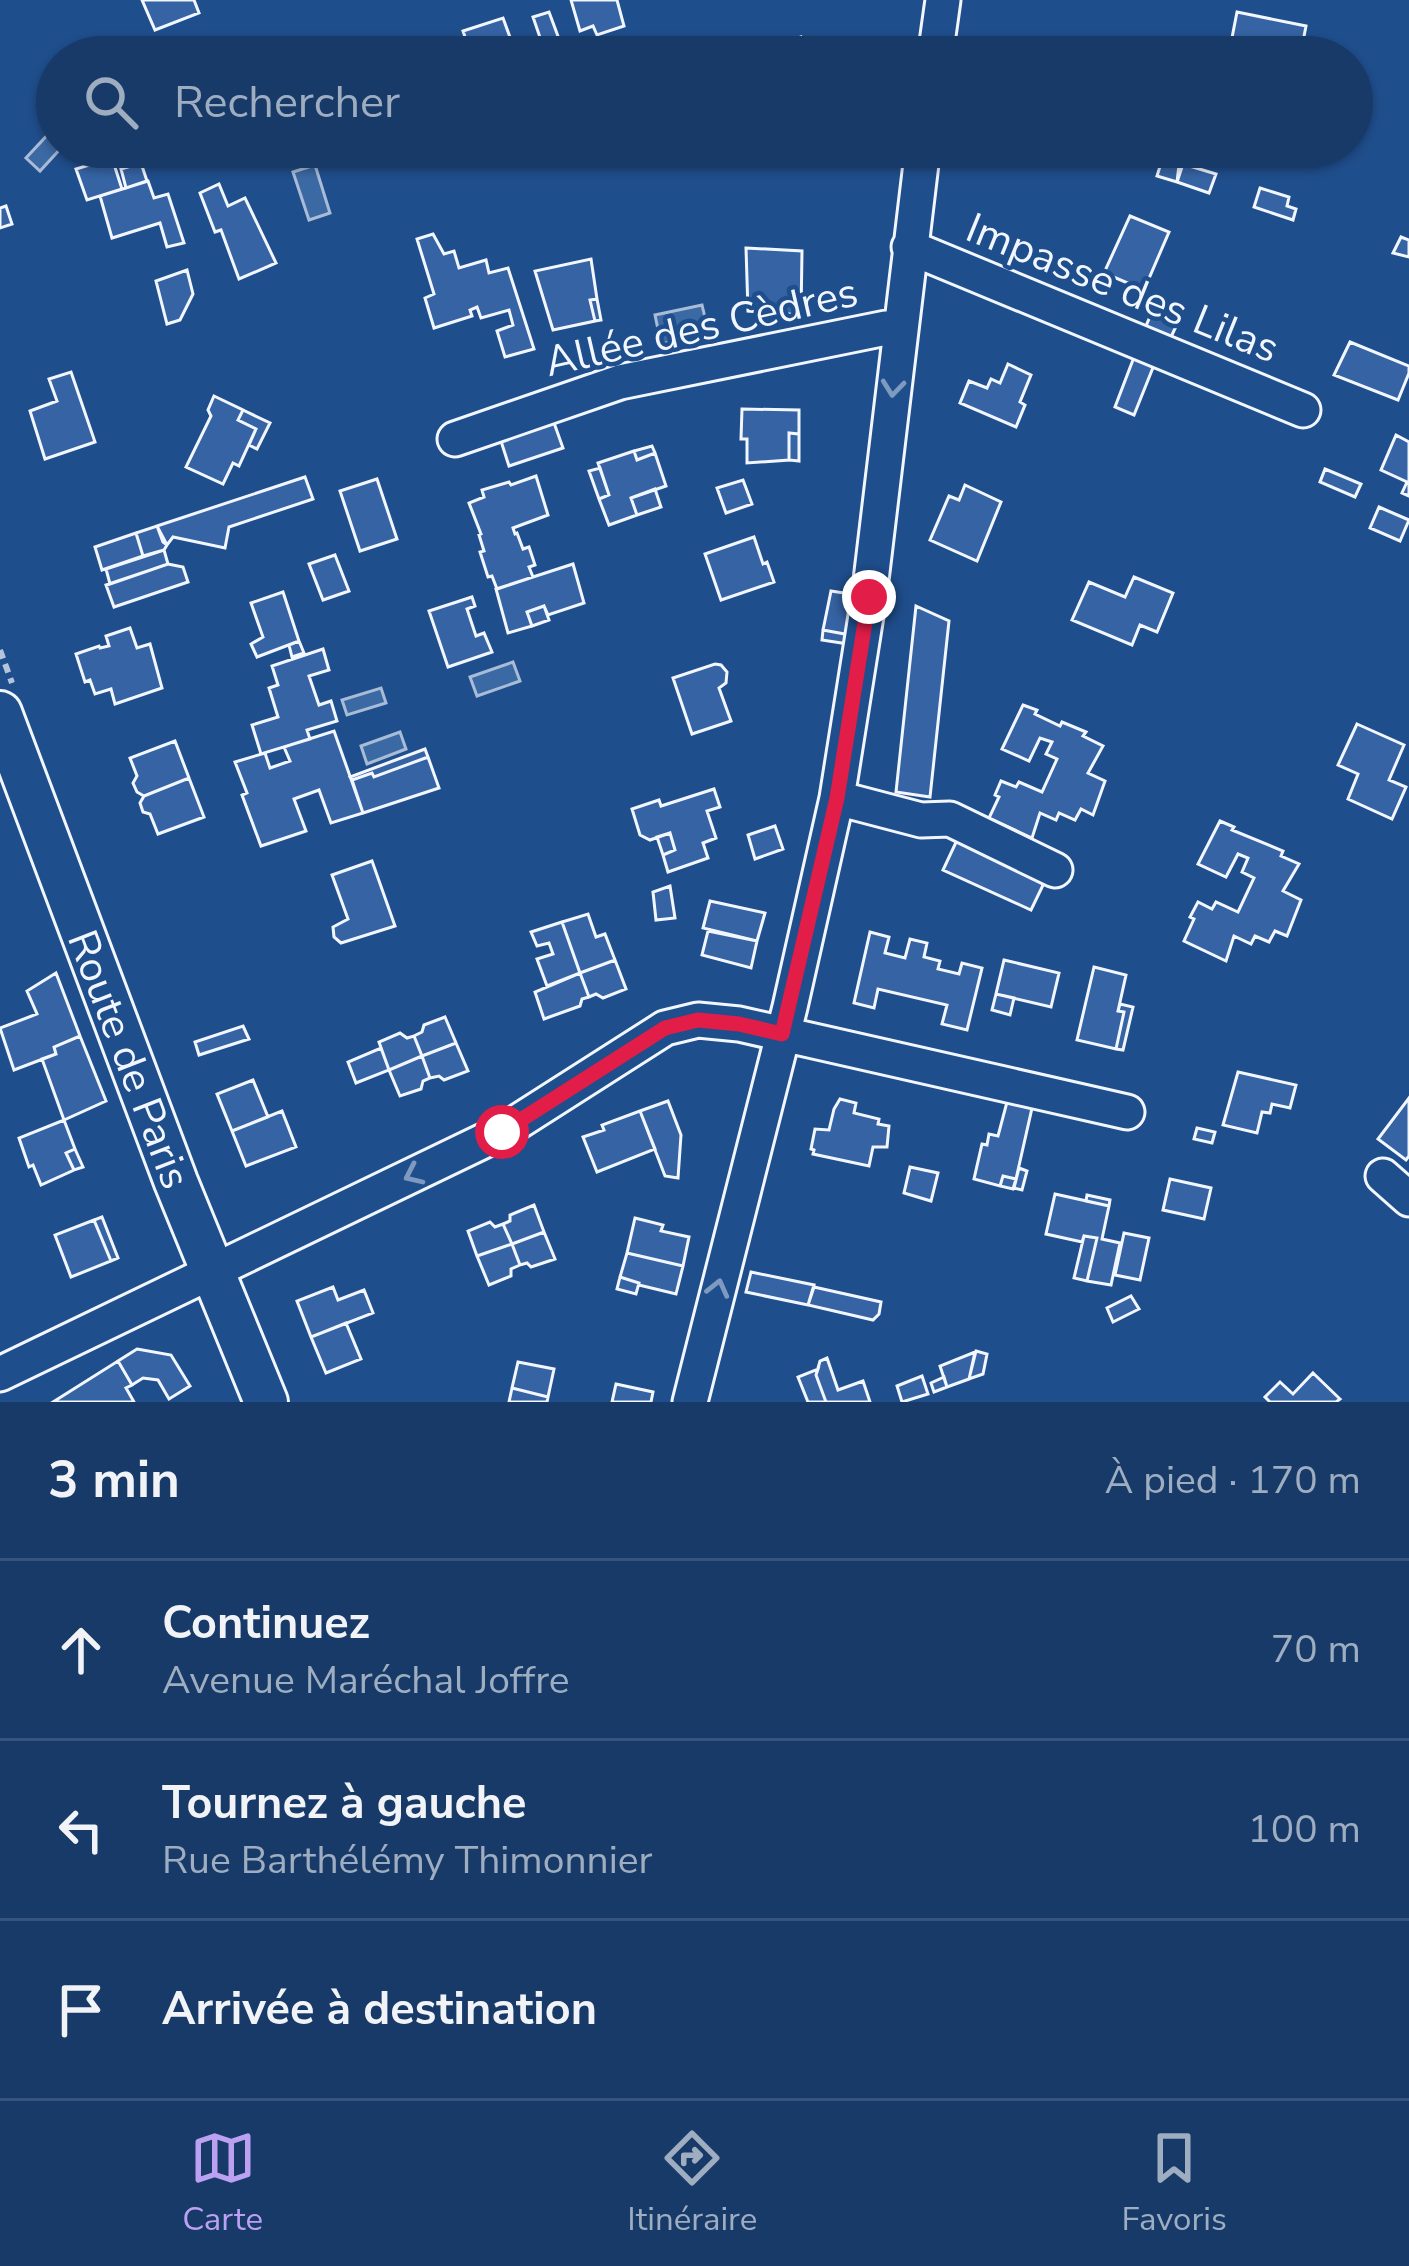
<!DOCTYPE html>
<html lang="fr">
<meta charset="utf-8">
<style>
:root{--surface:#173a69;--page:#20416f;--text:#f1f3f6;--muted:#9eadc0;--line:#36547d;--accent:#bca0f2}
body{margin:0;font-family:"Nunito Sans",sans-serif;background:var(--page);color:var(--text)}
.stop{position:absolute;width:36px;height:36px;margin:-27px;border:9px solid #e11d48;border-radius:50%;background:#fff}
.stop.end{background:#e11d48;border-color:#fff;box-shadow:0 3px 12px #0008}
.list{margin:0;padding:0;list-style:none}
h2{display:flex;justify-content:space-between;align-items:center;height:156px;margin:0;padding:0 48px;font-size:51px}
h2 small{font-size:39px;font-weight:400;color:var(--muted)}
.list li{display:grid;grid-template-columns:78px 1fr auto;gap:36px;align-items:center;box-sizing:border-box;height:180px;padding:0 48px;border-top:3px solid var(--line)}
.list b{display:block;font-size:45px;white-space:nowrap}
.list p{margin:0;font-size:39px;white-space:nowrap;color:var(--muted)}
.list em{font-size:39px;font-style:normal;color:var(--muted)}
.icon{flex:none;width:66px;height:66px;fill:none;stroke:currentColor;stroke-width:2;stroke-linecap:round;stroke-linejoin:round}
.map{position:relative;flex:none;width:1409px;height:1402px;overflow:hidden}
.search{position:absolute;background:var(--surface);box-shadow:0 3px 9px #0004;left:36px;right:36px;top:36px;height:132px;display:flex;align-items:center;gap:30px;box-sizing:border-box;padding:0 42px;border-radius:66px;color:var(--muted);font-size:45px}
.sheet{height:696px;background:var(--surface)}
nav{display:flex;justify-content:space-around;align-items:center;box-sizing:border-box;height:168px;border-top:3px solid var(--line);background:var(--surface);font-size:33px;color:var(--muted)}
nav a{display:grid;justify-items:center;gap:6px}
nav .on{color:var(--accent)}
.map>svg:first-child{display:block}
</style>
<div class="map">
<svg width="1409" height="1402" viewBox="0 0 1409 1402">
<rect width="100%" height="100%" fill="#1f4e8c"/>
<path fill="#3b69a3" stroke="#a8bbd7" stroke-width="3" d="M54 128 57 131V147H62L40 171 26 158Z
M315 165 330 213 309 220 293 172Z
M702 305 709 334 661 344 655 315Z
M513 662 520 681 477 696 470 677Z
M381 688 386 703 347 715 342 700Z
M400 732 406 749 367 764 361 746Z"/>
<path fill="#3563a3" stroke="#f2f6ff" stroke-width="3" d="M142 0H194L199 13 155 30Z
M571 0H617L624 26 597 35 593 26 580 31Z
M549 12 562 47 545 52 533 17Z
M1237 12 1306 26 1300 57H1223L1224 48H1230Z
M503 18 515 51 503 57H472L463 31Z
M801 37 808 57H767L765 49Z
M122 38 128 57H95L92 47Z
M272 147H314L315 148 276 161Z
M112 158 122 189 87 200 76 169Z
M1162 160 1179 165 1177 182 1157 176Z
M141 163 147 181 126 188 121 169Z
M1183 164 1216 174 1209 193 1177 182Z
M148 181 154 198 168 194 184 243 167 247 160 223 112 238 100 196Z
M219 184 228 206 245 198 276 263 239 279 221 230 215 232 200 193Z
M1260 188 1289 197 1287 206 1296 209 1293 220 1254 207Z
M6 206 12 224 0 228V208Z
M1130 216 1169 232 1144 290 1104 273Z
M433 234 444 254 454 251 459 268 486 260 489 273 508 268 534 349 505 357 497 331 513 325 509 310 481 318 477 307 470 310 472 316 434 328 425 298 434 294 417 239Z
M1401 237 1409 240V257L1393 253Z
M746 248 802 251 801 315 748 311Z
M591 259 597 299 590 300 595 321 553 330 535 271Z
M187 270 193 294 180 320 167 324 156 281Z
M597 299 601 320 595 321 590 300Z
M1154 307 1180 318 1171 337 1146 326Z
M1350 342 1409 366V373L1398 400 1334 375Z
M1136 352 1156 360 1134 415 1115 407Z
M1008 364 1031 375 1020 402 1025 405 1016 427 960 403 969 381 987 388 991 379 1000 383Z
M71 372 95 442 45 459 30 411 57 401 49 379Z
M214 396 243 410 238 420 256 429 239 466 233 463 223 484 186 467 211 416 208 410Z
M742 409 799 410V434L789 433V460L747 463V439H741Z
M243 410 270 423 257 449 249 445 256 429 238 420Z
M553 420 563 448 509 466 500 438Z
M789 433 799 434V461L789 460Z
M1396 435 1409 442V496L1402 493 1407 482 1381 470Z
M652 446 655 453 637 460 634 451Z
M634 451 637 460 655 453 666 486 631 498 637 515 609 525 599 499 609 495 598 463Z
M600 468 609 495 599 499 589 471Z
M1325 469 1361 484 1355 497 1320 482Z
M536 476 548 515 513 528 515 534 517 533 523 549 529 547 535 565 529 567 533 577 497 589 492 576 488 577 480 552 484 551 479 535 481 534 469 503 484 497 482 490 509 482 511 485Z
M305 477 313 499 229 527 225 548 173 537 167 545 163 542 157 526Z
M377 479 397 539 360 551 340 491Z
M743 480 752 504 726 513 717 488Z
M965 485 1001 502 977 561 930 540 949 496 959 500Z
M655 489 661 507 637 515 631 498Z
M1379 507 1409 520 1400 541 1370 528Z
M157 526 167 545 164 550 143 556 136 533Z
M136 533 143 556 102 570 95 547Z
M754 537 763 564 767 562 774 582 721 600 705 554Z
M164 550 168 564 110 584 106 569Z
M335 555 349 591 323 600 309 564Z
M168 564 183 567 188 582 114 607 106 585Z
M573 564 584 603 548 615 544 606 527 612 532 626 508 633 496 589Z
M1134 577 1173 593 1157 632 1140 625 1132 645 1072 620 1089 582 1125 597Z
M831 591 857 595 850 635 823 630Z
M283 592 299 641 257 657 251 644 263 637 251 603Z
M472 597 475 606 467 609 476 636 484 633 492 652 448 667 429 611Z
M544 606 549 620 532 626 527 612Z
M916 606 949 621 930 797 896 792Z
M130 628 137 648 150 644 162 688 115 704 111 689 95 694 90 680 85 682 76 654 99 646 100 648 109 646 106 636Z
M823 630 850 635 848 644 822 640Z
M299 641 304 653 292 657 289 645Z
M323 649 329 670 309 676 319 705 331 701 337 721 307 730 310 739 261 754 252 725 278 717 269 688 278 685 272 666Z
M715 664 721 665 727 672 726 683 719 688 731 721 692 734 673 678Z
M1023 705 1037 710 1035 714 1060 726 1062 722 1086 732 1083 736 1103 746 1088 773 1105 781 1093 815 1081 809 1075 820 1059 813 1056 820 1040 813 1032 838 989 818 999 797 995 795 1001 781 1016 787 1019 782 1042 792 1057 759 1046 754 1052 742 1040 738 1029 761 1002 749Z
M1357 724 1404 745 1389 780 1406 787 1392 819 1348 799 1358 774 1338 765Z
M334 731 363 813 331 823 319 790 294 799 306 831 261 846 242 795 247 793 235 762 265 753 270 768 290 761 284 747Z
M175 741 189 778 144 796 137 792 133 783 137 776 130 758Z
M425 749 428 757 374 777 372 773 352 780 350 777Z
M428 757 439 788 363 813 352 780 372 773 374 777Z
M189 778 204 817 158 834 150 814 143 812 140 803 144 796Z
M714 789 720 807 707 811 716 838 703 843 708 858 668 872 663 855 675 850 670 833 650 840 640 835 632 809 659 800 661 806Z
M1220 821 1234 827 1232 830 1283 851 1281 856 1299 864 1283 891 1301 900 1287 936 1275 931 1269 942 1255 936 1251 944 1234 936 1226 961 1184 941 1194 919 1190 917 1198 902 1212 909 1216 902 1238 912 1254 878 1242 872 1248 858 1238 854 1226 877 1198 864Z
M775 826 783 849 755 859 748 835Z
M670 833 675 850 663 855 657 837Z
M958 838 1046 879 1031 910 943 870Z
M372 861 395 926 341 943 334 937 333 927 348 919 332 875Z
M670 886 675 918 656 920 653 892Z
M710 901 765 913 757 941 703 928Z
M588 914 596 937 605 934 615 960 580 973 562 922Z
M562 922 580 973 547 986 537 959 553 954 549 943 537 946 531 932Z
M708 931 757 941 751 968 702 955Z
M870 932 889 937 885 953 905 958 910 939 927 943 924 957 940 961 938 969 959 974 962 963 982 968 967 1030 942 1024 947 1005 878 989 874 1008 854 1003Z
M615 960 626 989 603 998 596 994 589 997 580 973Z
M1004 960 1059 973 1051 1007 996 994Z
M1094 967 1126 975 1118 1011 1124 1012 1116 1049 1077 1040Z
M56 973 80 1036 54 1047 56 1054 14 1070 0 1028 37 1014 27 991Z
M580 973 589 997 582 999 580 1006 544 1019 535 992Z
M996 994 1014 998 1010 1015 992 1010Z
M1120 1004 1133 1007 1123 1050 1116 1049 1124 1012 1118 1011Z
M445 1017 456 1043 422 1056 414 1036 422 1032 424 1025Z
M243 1026 249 1039 199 1055 195 1042Z
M400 1033 407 1038 414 1036 422 1056 389 1070 379 1042Z
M80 1036 106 1101 64 1120 42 1059 56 1054 54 1047Z
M456 1043 468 1071 444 1080 439 1076 430 1078 422 1056Z
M381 1048 389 1070 356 1083 348 1062Z
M422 1056 430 1078 423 1081 421 1089 400 1096 389 1070Z
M1238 1072 1296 1085 1290 1108 1272 1104 1270 1113 1262 1112 1257 1133 1223 1125Z
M253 1080 268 1117 232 1131 217 1094Z
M1409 1098V1156L1406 1160 1378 1139Z
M840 1099 856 1103 854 1113 879 1119 878 1124 889 1126 887 1147H873L869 1166 813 1154 814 1150 811 1149 815 1129 829 1130 834 1109Z
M668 1101 681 1135 678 1178 665 1176 640 1111Z
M1007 1102 1032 1108 1016 1179 1003 1176 1000 1186 974 1179 982 1144 987 1145 989 1134 998 1136Z
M282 1111 296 1147 246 1166 232 1131Z
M640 1111 655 1149 597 1172 583 1137 604 1130 602 1125Z
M64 1120 75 1149 66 1153 74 1170 41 1185 33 1165 29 1167 19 1138Z
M1197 1128 1215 1132 1212 1143 1194 1139Z
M75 1149 83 1167 74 1170 66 1153Z
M910 1167 938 1173 931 1201 904 1193Z
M1019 1168 1027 1171 1022 1190 1014 1188Z
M1003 1176 1016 1179 1013 1189 1000 1186Z
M1170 1179 1211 1188 1204 1219 1163 1210Z
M1055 1194 1109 1206 1102 1239 1120 1243 1111 1285 1087 1281 1097 1238 1084 1236 1082 1242 1046 1234Z
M1087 1195 1110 1200 1109 1206 1086 1201Z
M534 1205 544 1232 512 1244 503 1224 510 1221V1215Z
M102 1217 118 1258 111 1261 94 1220Z
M635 1218 663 1225 661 1231 689 1237 683 1266 627 1253Z
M94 1220 111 1261 71 1277 55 1235Z
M490 1222 495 1227 503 1224 512 1244 477 1256 468 1231Z
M544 1232 555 1259 531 1267 527 1263 520 1265 512 1244Z
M1124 1233 1149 1238 1140 1280 1115 1275Z
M1084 1236 1097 1238 1087 1281 1074 1278Z
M512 1244 520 1265 511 1269V1276L489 1285 477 1256Z
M627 1253 683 1266 676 1294 639 1285V1283L620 1277Z
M751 1272 814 1285 808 1305 746 1292Z
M620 1277 639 1283 636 1294 617 1289Z
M333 1287 338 1300 364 1290 373 1313 311 1337 297 1301Z
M814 1287 881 1302 879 1314 873 1320 808 1305Z
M1131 1296 1139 1309 1113 1322 1107 1308Z
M346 1323 361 1359 326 1373 311 1337Z
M137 1349 171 1355 190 1386 169 1399 158 1380 143 1378 132 1385 118 1361Z
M976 1351 987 1354 983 1374 969 1379Z
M975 1352 969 1379 947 1387 940 1366Z
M827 1358 838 1390 863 1381 870 1402H826L816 1375 820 1361Z
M118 1361 132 1385 126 1388 134 1402H53Z
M518 1362 554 1369 548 1397 512 1388Z
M818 1369 816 1375 826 1402H808L798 1377Z
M1313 1373 1340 1399 1336 1402H1270L1265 1397 1280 1382 1293 1394Z
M922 1376 928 1394 902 1402 897 1386Z
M944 1377 947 1387 934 1392 931 1383Z
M616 1384 653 1392 651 1402H612Z
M512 1388 548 1397 547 1402H509Z"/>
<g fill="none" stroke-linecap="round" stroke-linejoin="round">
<defs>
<path id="minor" d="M935 57 943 0
M909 247 1303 410
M455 439 620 382 886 328 900 329
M837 798 921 820 950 819 1055 870
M1383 1176 1409 1199
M0 1374 502 1132 665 1028 698 1020 739 1024 1127 1112
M690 1402 790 1007 837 798 869 597 923 147"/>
<path id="major" d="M0 713 176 1182 266 1402"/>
</defs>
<use href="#minor" stroke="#f2f6ff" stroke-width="39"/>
<use href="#major" stroke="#f2f6ff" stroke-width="48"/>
<path stroke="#b3c4dc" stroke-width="6" stroke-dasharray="9 6" stroke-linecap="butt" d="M0 650 12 683"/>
<use href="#minor" stroke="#1f4e8c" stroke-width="33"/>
<use href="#major" stroke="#1f4e8c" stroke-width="42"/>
</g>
<defs><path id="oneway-chevron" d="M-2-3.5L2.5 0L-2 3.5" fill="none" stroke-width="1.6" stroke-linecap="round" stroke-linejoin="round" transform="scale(3)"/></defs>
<g stroke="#7e9ac0">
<use href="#oneway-chevron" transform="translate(893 388) rotate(96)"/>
<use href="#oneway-chevron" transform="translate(413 1175) rotate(155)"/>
<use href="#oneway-chevron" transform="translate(718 1288) rotate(-76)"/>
</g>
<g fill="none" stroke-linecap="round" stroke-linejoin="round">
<path stroke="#e11d48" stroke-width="15" d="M502 1132 665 1028 698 1020 739 1024 782 1034 837 798 869 597"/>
</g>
<g text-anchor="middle" stroke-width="9" stroke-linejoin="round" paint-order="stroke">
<g font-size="42" fill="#f2f6ff" stroke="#1f4e8c">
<text transform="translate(1123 287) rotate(22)" y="15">Impasse des Lilas</text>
<text transform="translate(701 326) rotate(-13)" y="15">Allée des Cèdres</text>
<text transform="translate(130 1059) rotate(69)" y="15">Route de Paris</text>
</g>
</g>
</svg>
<div class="stop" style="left:502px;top:1132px"></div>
<div class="stop end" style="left:869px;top:597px"></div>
<div class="search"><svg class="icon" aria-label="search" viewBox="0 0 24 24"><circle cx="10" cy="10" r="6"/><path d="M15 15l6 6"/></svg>Rechercher</div>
</div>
<section class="sheet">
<h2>3 min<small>À pied · 170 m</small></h2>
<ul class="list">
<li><svg class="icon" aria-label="ahead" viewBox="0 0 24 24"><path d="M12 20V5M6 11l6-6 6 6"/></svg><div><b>Continuez</b><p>Avenue Maréchal Joffre</p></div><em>70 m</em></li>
<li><svg class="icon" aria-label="left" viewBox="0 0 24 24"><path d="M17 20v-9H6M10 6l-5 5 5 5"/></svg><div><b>Tournez à gauche</b><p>Rue Barthélémy Thimonnier</p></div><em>100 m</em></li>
<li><svg class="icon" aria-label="arrive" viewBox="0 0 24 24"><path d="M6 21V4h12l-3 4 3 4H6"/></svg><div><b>Arrivée à destination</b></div></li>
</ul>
</section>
<nav>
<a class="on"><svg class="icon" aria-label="map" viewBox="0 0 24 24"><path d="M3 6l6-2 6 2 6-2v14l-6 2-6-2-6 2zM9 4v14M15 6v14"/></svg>Carte</a>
<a><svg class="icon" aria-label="directions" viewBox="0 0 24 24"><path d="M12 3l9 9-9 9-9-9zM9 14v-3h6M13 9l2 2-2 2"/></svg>Itinéraire</a>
<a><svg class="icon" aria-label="saved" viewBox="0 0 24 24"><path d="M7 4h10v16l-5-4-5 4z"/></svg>Favoris</a>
</nav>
